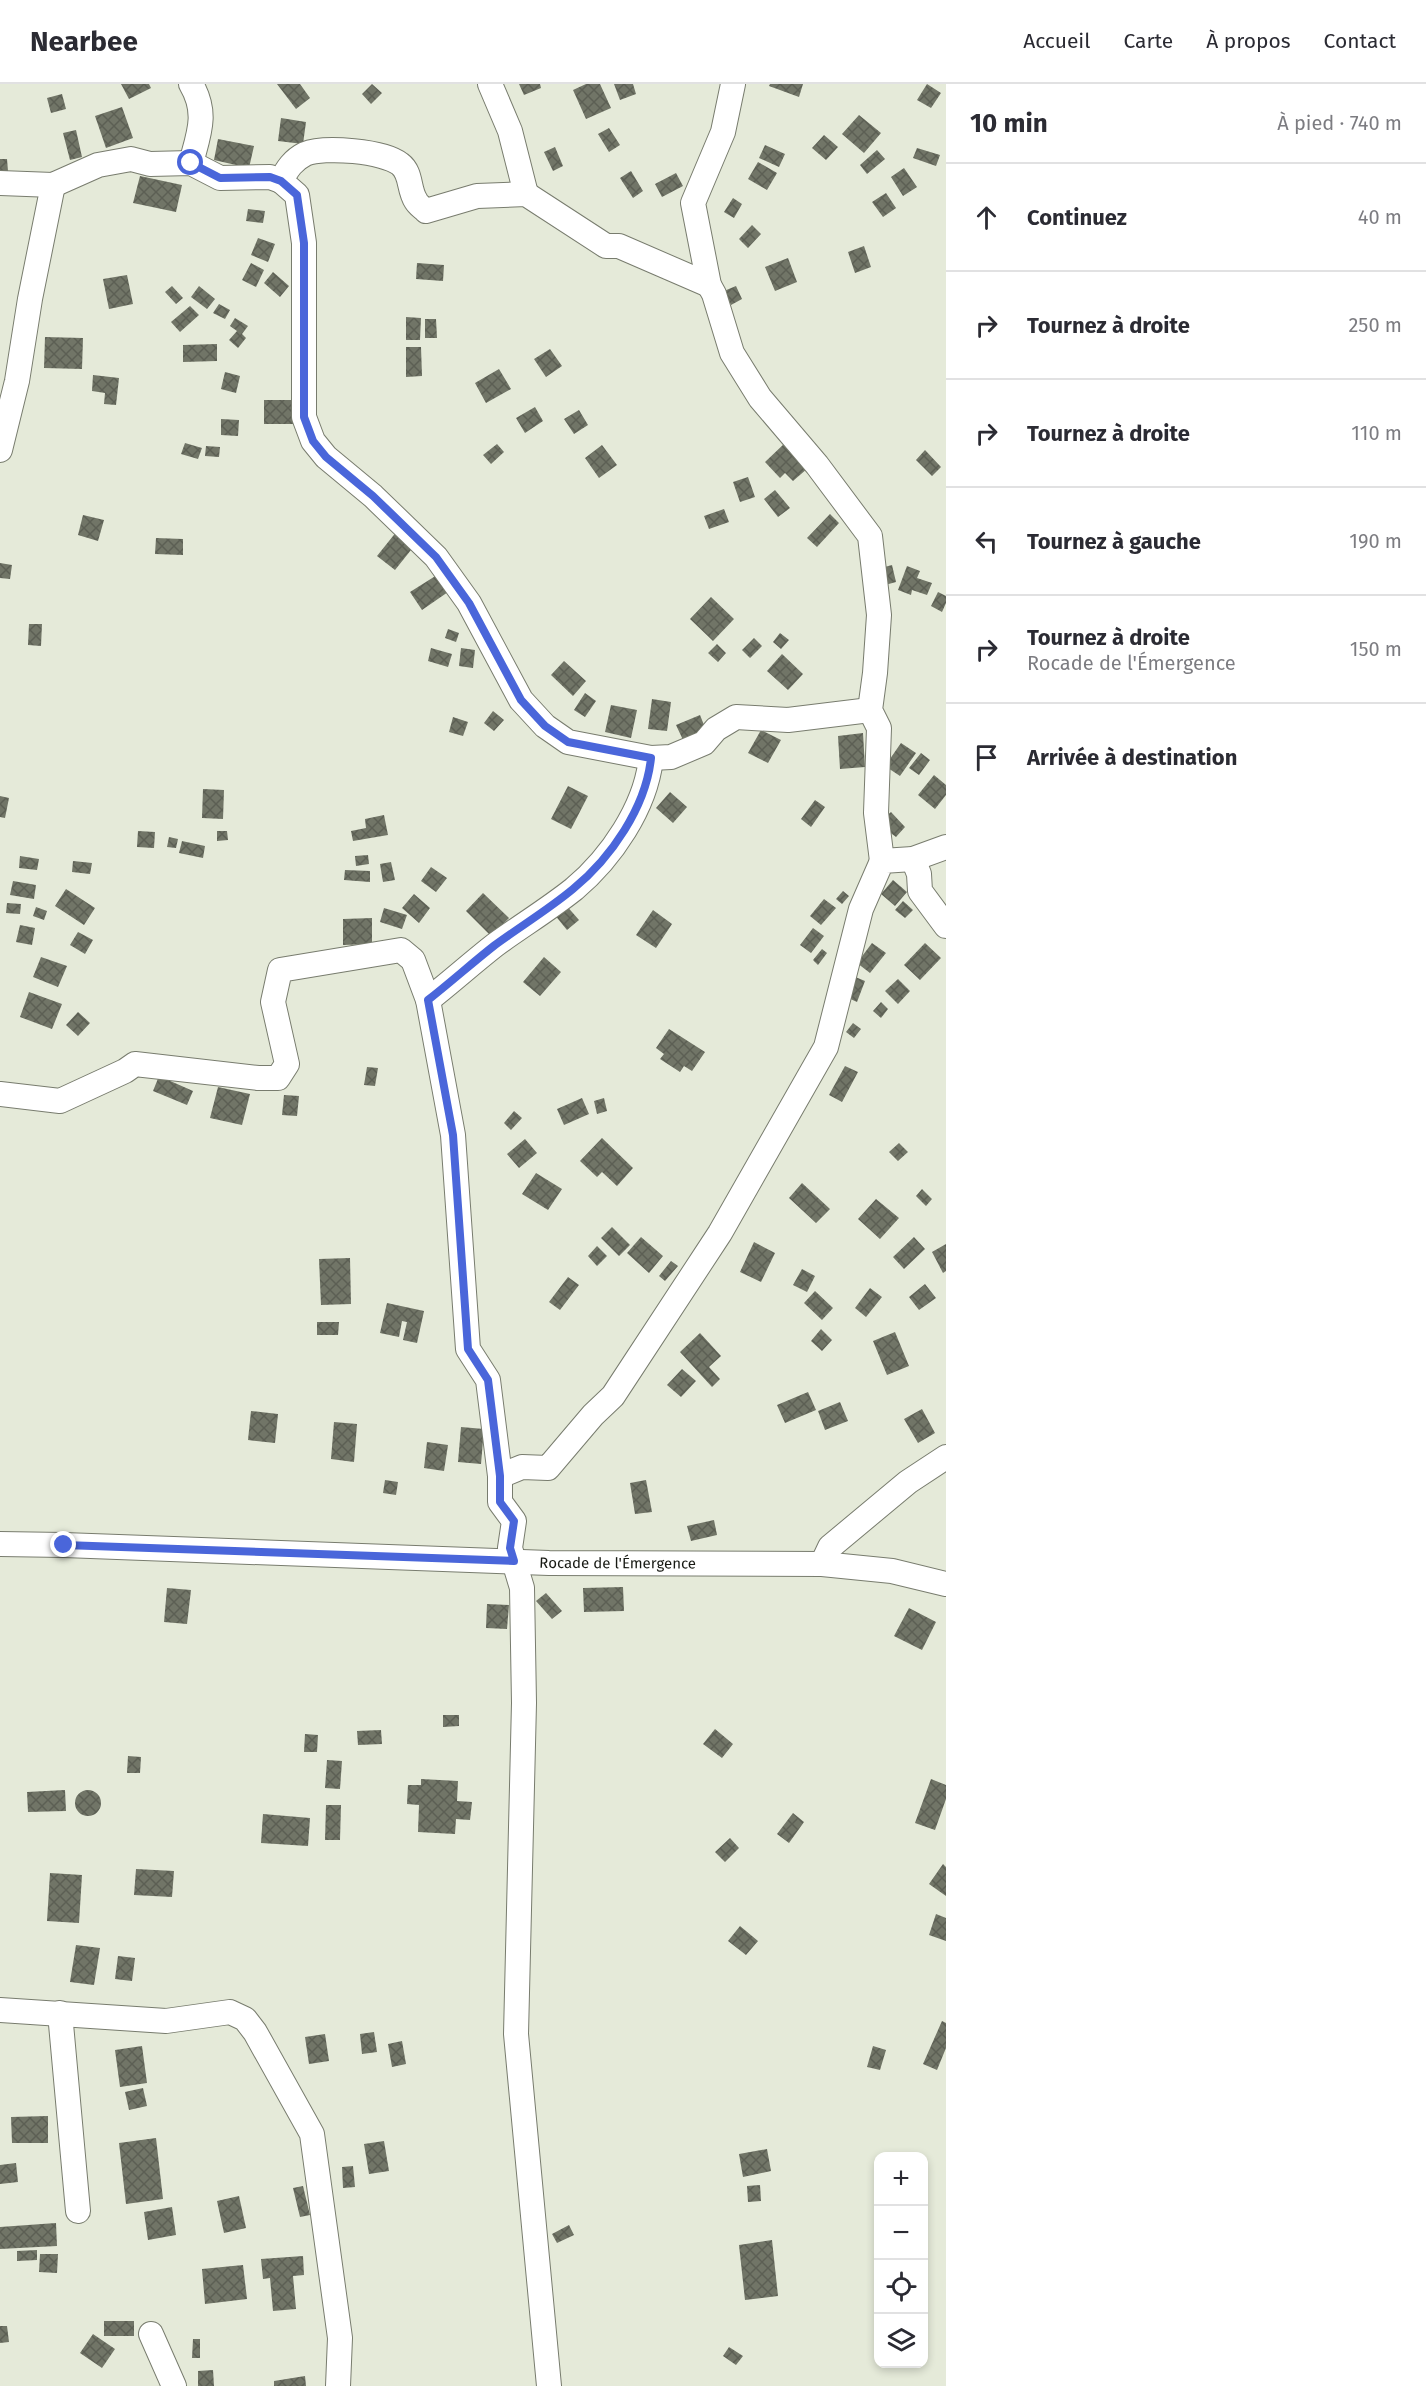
<!DOCTYPE html>
<html lang="fr">
<meta charset="utf-8">
<style>
:root{--surface:#fff;--page:#f7f7f7;--text:#2b2b33;--muted:#7c7c81;--line:#e1e1e2}
body{margin:0;font-family:"Fira Sans",sans-serif;background:var(--page);color:var(--text)}
.controls{position:absolute;right:18px;bottom:18px;display:grid;overflow:hidden;border-radius:12px;box-shadow:0 3px 9px #0003}
.controls button{width:54px;height:54px;display:grid;place-items:center;padding:0;border:0;border-bottom:2px solid var(--line);background:var(--surface);color:var(--text);font:30px sans-serif}
.stop{position:absolute;width:18px;height:18px;margin:-14px;border:4px solid #4a66da;border-radius:50%;background:#fff}
.stop.end{background:#4a66da;border-color:#fff;box-shadow:0 2px 6px #0008}
.list{margin:0;padding:0;list-style:none}
h2{display:flex;justify-content:space-between;align-items:center;height:78px;margin:0;padding:0 24px;font-size:26px}
h2 small{font-size:20px;font-weight:400;color:var(--muted)}
.list li{display:grid;grid-template-columns:39px 1fr auto;gap:18px;align-items:center;box-sizing:border-box;height:108px;padding:0 24px;border-top:2px solid var(--line)}
.list b{display:block;font-size:22px;white-space:nowrap}
.list p{margin:0;font-size:20px;white-space:nowrap;color:var(--muted)}
.list em{font-size:20px;font-style:normal;color:var(--muted)}
.icon{flex:none;width:33px;height:33px;fill:none;stroke:currentColor;stroke-width:2;stroke-linecap:round;stroke-linejoin:round}
.map{position:relative;flex:none;width:946px;height:2302px;overflow:hidden}
header{display:flex;align-items:center;gap:36px;box-sizing:border-box;height:84px;padding:0 30px;background:var(--surface);border-bottom:2px solid var(--line)}
header strong{font-size:28px}
nav{display:flex;gap:33px;margin-inline-start:auto;font-size:21px}
main{display:flex}
aside{flex:1;background:var(--surface)}
.map>svg:first-child{display:block}
</style>
<header>
<strong>Nearbee</strong>
<nav><a>Accueil</a><a>Carte</a><a>À propos</a><a>Contact</a></nav>
</header>
<main>
<div class="map">
<svg width="946" height="2302" viewBox="0 0 946 2302">
<defs>
<pattern id="building-cross-hatch" width="8" height="8" patternUnits="userSpaceOnUse" patternTransform="scale(1.5)"><rect width="8" height="8" fill="#717567"/><path d="M0 0l8 8M0 8l8-8" fill="none" stroke="#5c5f54"/></pattern>
</defs>
<rect width="100%" height="100%" fill="#e5ead9"/>
<path fill="url(#building-cross-hatch)" d="M121 0H149L151 4 129 15Z
M277 0H300L310 14 296 25Z
M372 0 382 9 371 20 362 10Z
M519 0H540L541 4 524 11Z
M586 0H600L611 24 586 35 573 6Z
M614 0H633L636 10 620 16Z
M770 0H803L799 13 769 2Z
M927 0 941 9 931 24 917 16Z
M62 10 66 25 51 29 47 14Z
M122 23 133 54 106 64 95 32Z
M859 31 881 49 864 69 842 50Z
M281 34 306 38 303 60 278 57Z
M609 44 620 61 609 68 598 50Z
M76 46 82 73 70 76 63 49Z
M824 51 838 63 826 76 812 64Z
M218 55 254 62 249 84 214 76Z
M765 61 785 70 779 83 759 74Z
M555 63 563 82 553 87 544 68Z
M917 64 940 71 936 82 913 74Z
M877 66 885 75 867 90 860 81Z
M0 75H7L8 87 0 88Z
M758 78 777 89 767 106 748 95Z
M904 84 917 103 903 112 891 93Z
M631 87 643 107 633 114 620 94Z
M676 89 683 102 662 113 655 100Z
M140 92 182 101 176 128 133 119Z
M886 109 896 124 883 133 872 118Z
M733 114 742 120 734 134 724 128Z
M248 125 265 127 263 139 246 137Z
M752 141 761 150 748 164 739 155Z
M258 154 275 160 268 178 251 171Z
M864 162 871 183 855 189 848 168Z
M788 174 797 198 775 207 765 183Z
M251 179 264 186 256 203 242 196Z
M417 179 444 181 443 197 416 195Z
M273 188 289 202 280 213 264 199Z
M127 191 133 220 109 225 103 195Z
M172 202 183 214 176 220 165 208Z
M199 202 215 215 207 225 191 213Z
M736 202 742 215 731 221 724 207Z
M219 220 230 226 225 235 213 229Z
M190 222 199 231 180 248 171 238Z
M406 233 421 234 420 256H406Z
M235 234 248 242 242 250 246 254 238 264 229 256 237 247 230 242Z
M425 235H436L437 254H425Z
M45 253 83 254 82 285 44 284Z
M217 260V277L183 278V261Z
M406 263H421L422 292 406 293Z
M550 265 562 282 546 293 534 275Z
M499 285 511 305 486 319 475 299Z
M225 288 240 292 236 309 221 305Z
M93 291 119 294 116 321 104 320 105 309 92 307Z
M264 316H294V340H264Z
M535 323 543 337 525 349 516 334Z
M579 326 588 341 574 350 564 335Z
M221 335 239 336 238 352 221 351Z
M185 359 202 364 198 375 181 370Z
M785 359 808 384 793 397 785 389 780 394 765 378Z
M497 360 504 368 491 380 483 371Z
M602 361 617 381 599 394 585 374Z
M206 362 220 363 219 373 205 372Z
M925 366 941 383 932 392 916 376Z
M748 393 755 413 740 418 733 398Z
M775 406 790 424 778 433 764 415Z
M724 425 729 438 709 445 704 432Z
M830 430 839 439 817 463 807 454Z
M83 431 104 436 98 457 78 451Z
M397 447 415 461 395 486 377 472Z
M156 454 183 455V471L155 470Z
M0 479 12 481 10 495 0 494Z
M892 481 896 498 885 501 881 484Z
M907 482 920 487 917 494 932 499 927 511 912 506 911 511 898 506Z
M437 491 448 508 422 526 410 508Z
M938 508 946 512V519L942 528 931 522Z
M711 513 734 535 713 557 690 535Z
M29 540H42L41 562 28 561Z
M448 545 459 549 456 558 445 554Z
M780 549 789 556 781 565 773 558Z
M754 554 762 562 750 574 742 566Z
M717 560 726 569 718 578 708 569Z
M431 564 452 570 448 583 428 577Z
M461 564 475 566 473 584 459 582Z
M782 570 803 590 788 606 767 587Z
M564 577 586 597 573 612 551 591Z
M585 609 596 617 585 633 574 626Z
M652 615 671 618 667 647 648 645Z
M611 621 637 626 631 654 605 648Z
M493 627 504 636 494 647 484 639Z
M700 631 706 646 683 656 676 641Z
M453 633 468 638 463 652 449 648Z
M761 646 781 656 768 679 748 669Z
M863 649 865 683 840 685 838 652Z
M901 659 916 669 900 692 885 682Z
M921 669 930 676 919 691 909 684Z
M934 691 946 701V711L935 725 918 711Z
M568 702 588 712 571 745 551 735Z
M203 705 224 706 223 735 202 734Z
M670 708 687 723 673 739 656 724Z
M0 712 9 714 5 734 0 733Z
M815 716 825 723 811 743 801 735Z
M891 728 905 743 896 753 884 744 885 733Z
M384 731 388 751 353 757 351 747 366 744 365 735Z
M138 747 155 748 154 764 137 763Z
M217 747H227L228 756 217 757Z
M169 753 178 755 176 764 167 763Z
M182 757 205 762 203 774 179 769Z
M368 771 369 780 356 782 355 772Z
M20 772 39 775 37 786 19 784Z
M73 777 92 779 90 790 72 788Z
M391 778 395 796 383 798 380 780Z
M431 783 447 794 436 808 421 797Z
M345 786 370 787V798L344 796Z
M893 796 907 808 895 822 881 810Z
M13 797 36 801 34 815 10 811Z
M66 805 95 824 84 841 55 822Z
M843 807 849 812 842 820 836 815Z
M483 809 509 834 491 852 466 827Z
M414 810 430 824 419 839 402 824Z
M824 815 836 824 821 841 810 832Z
M903 817 913 826 905 834 895 826Z
M7 819 21 820 20 830 6 829Z
M565 820 579 836 567 846 554 830Z
M36 823 47 827 44 836 33 832Z
M384 824 407 831 402 845 380 838Z
M653 826 672 840 656 864 636 851Z
M372 834V860L343 861V835Z
M20 841 35 844 32 861 16 858Z
M813 844 824 852 811 869 800 861Z
M78 848 93 856 85 870 70 861Z
M872 859 886 869 870 889 857 879Z
M925 859 941 874 920 896 904 881Z
M822 865 827 869 818 881 813 876Z
M41 873 67 882 58 903 33 893Z
M544 873 561 888 540 912 523 898Z
M853 892 865 897 857 918 844 912Z
M898 895 910 907 898 920 885 907Z
M29 908 62 920 52 945 20 933Z
M881 918 888 925 881 934 873 927Z
M78 928 90 939 78 952 66 941Z
M853 939 861 945 854 954 846 948Z
M669 945 705 968 692 987 684 982 680 988 660 975 664 970 656 964Z
M845 982 858 988 842 1018 829 1011Z
M367 983 378 984 375 1002 364 1001Z
M159 992 193 1007 187 1021 153 1007Z
M218 1003 250 1010 242 1041 210 1034Z
M284 1011 299 1012 297 1032 282 1031Z
M582 1014 589 1030 564 1041 557 1025Z
M604 1014 607 1027 597 1030 594 1017Z
M514 1027 522 1034 511 1046 504 1039Z
M602 1054 633 1084 617 1102 602 1088 597 1093 580 1077Z
M525 1055 537 1069 519 1084 507 1070Z
M899 1059 908 1068 898 1077 889 1068Z
M536 1089 562 1105 548 1126 522 1110Z
M802 1099 830 1125 816 1139 789 1114Z
M922 1105 932 1115 926 1122 916 1112Z
M876 1115 899 1134 880 1155 858 1135Z
M612 1143 630 1161 619 1172 601 1154Z
M641 1153 663 1172 649 1189 627 1169Z
M914 1153 925 1165 904 1185 893 1173Z
M754 1158 775 1169 761 1198 740 1188Z
M946 1160V1187L943 1189 932 1168Z
M597 1162 607 1172 597 1182 588 1172Z
M350 1174 351 1220 321 1221 319 1175Z
M671 1177 678 1182 665 1197 659 1192Z
M802 1185 815 1192 807 1208 793 1201Z
M568 1193 579 1201 560 1226 549 1218Z
M925 1200 936 1214 919 1226 909 1213Z
M870 1204 882 1213 866 1233 855 1224Z
M815 1207 833 1224 822 1236 804 1219Z
M387 1219 424 1227 417 1259 403 1256 407 1238 402 1237 399 1253 380 1249Z
M317 1238H339L338 1251H317Z
M821 1245 832 1256 822 1267 811 1257Z
M895 1248 909 1282 887 1291 873 1257Z
M700 1249 721 1272 709 1283 720 1295 712 1303 680 1268Z
M682 1285 696 1297 681 1313 667 1301Z
M808 1308 816 1326 785 1339 777 1321Z
M840 1318 848 1337 825 1346 818 1327Z
M922 1325 935 1349 918 1359 904 1335Z
M251 1327 278 1330 275 1359 248 1356Z
M334 1338 357 1340 354 1378 331 1375Z
M461 1343 484 1345 481 1380 458 1378Z
M427 1358 448 1361 444 1387 424 1384Z
M385 1396 398 1398 396 1411 383 1409Z
M646 1396 652 1428 635 1430 630 1399Z
M714 1436 717 1451 691 1457 687 1442Z
M623 1503 624 1527 584 1528 583 1504Z
M167 1504 191 1506 187 1540 164 1538Z
M546 1509 562 1527 552 1535 536 1517Z
M487 1520 509 1521 507 1545 486 1544Z
M909 1524 936 1538 922 1566 894 1552Z
M443 1631H459V1642L443 1643Z
M715 1645 733 1660 722 1674 703 1660Z
M381 1646 382 1660 358 1661 357 1647Z
M305 1650 318 1651 317 1668H304Z
M128 1672 141 1673 140 1689H127Z
M327 1676 342 1677 340 1705 325 1704Z
M421 1695 458 1697 457 1717 472 1718 470 1736 456 1735 455 1750 418 1748 419 1721 407 1720 408 1701H421Z
M931 1695 946 1701V1715L935 1746 915 1739Z
M65 1706 66 1727 28 1728 27 1708Z
M75 1719a13 13 0 1 1 26 0a13 13 0 1 1-26 0Z
M326 1721H341L340 1756H325Z
M793 1729 804 1738 789 1759 777 1750Z
M263 1730 310 1734 308 1762 261 1759Z
M730 1754 739 1764 725 1778 715 1768Z
M943 1780 946 1783V1812L929 1800Z
M136 1785 174 1787 172 1813 134 1811Z
M50 1789 82 1791 79 1839 47 1837Z
M936 1830 946 1834V1857L929 1851Z
M740 1842 758 1857 746 1871 728 1857Z
M76 1861 100 1864 94 1901 70 1898Z
M118 1872 135 1874 132 1897 115 1895Z
M942 1937 946 1939V1964L937 1986 923 1980Z
M374 1948 377 1968 362 1970 360 1950Z
M325 1950 329 1977 309 1980 305 1953Z
M402 1957 406 1980 392 1983 388 1960Z
M142 1962 147 1999 120 2003 115 1966Z
M873 1962 886 1966 880 1986 867 1983Z
M143 2004 147 2022 129 2026 125 2008Z
M48 2032V2059H12L11 2033Z
M156 2054 163 2115 126 2120 119 2059Z
M384 2057 389 2087 369 2090 364 2060Z
M767 2065 771 2087 743 2093 739 2070Z
M16 2079 18 2098 0 2100V2081Z
M353 2082 355 2103 343 2104 342 2083Z
M760 2101 761 2117 748 2118 747 2102Z
M303 2102 310 2131 300 2133 293 2104Z
M239 2112 246 2144 224 2149 217 2117Z
M172 2123 176 2151 148 2156 144 2128Z
M56 2139 57 2162 0 2165V2143Z
M569 2141 574 2151 557 2159 552 2150Z
M772 2156 778 2212 745 2216 739 2161Z
M37 2166V2176L17 2177V2167Z
M40 2170H58L57 2189 39 2188Z
M303 2172 304 2191 293 2192 296 2225 273 2227 270 2194 263 2195 261 2175Z
M243 2181 247 2215 205 2220 202 2185Z
M104 2237H134V2252H104Z
M0 2242H7L9 2258 0 2259Z
M93 2250 115 2265 102 2284 80 2269Z
M193 2255H200V2274H192Z
M729 2263 743 2272 736 2281 723 2272Z
M213 2286 214 2302H198V2287Z
M305 2292 306 2302H274V2297Z"/>
<g fill="none" stroke-linecap="round" stroke-linejoin="round">
<defs>
<g id="minor">
<path d="M191 0C208 29 199 49 191 79"/>
<path d="M490 0 510 47 526 110"/>
<path d="M733 0 723 48 693 119 709 201 714 210 732 269 760 314 817 381 870 452 879 531 875 589 870 626 879 644 876 729 882 777"/>
<path d="M281 97 297 111 304 159V333L313 357 326 373 373 412 436 473 469 519 521 616 545 642 568 658 651 674 671 673 704 659 716 645 736 633 788 636 870 626"/>
<path d="M0 99 53 101 98 81 131 75 150 80 191 79 220 94 270 93 281 97C287 85 293 76 305 70 324 62 384 67 400 80 412 89 408 105 416 117 418 121 423 124 426 127L477 112 526 110 606 162H619L709 201"/>
<path d="M0 366 17 297 30 215 53 101"/>
<path d="M913 775 919 790 920 807 946 842"/>
<path d="M428 916C451 898 472 879 495 861 521 842 549 825 574 805 611 774 646 723 651 674"/>
<path d="M0 1010 60 1017 125 987 135 980 258 994H278L287 980 273 918 280 886 401 866 413 876 428 916 453 1051 468 1265 488 1296 500 1392V1418L514 1437 510 1464 522 1504 524 1619 516 1950 549 2302"/>
<path d="M500 1392 522 1383 548 1384 593 1331 613 1312 720 1149 826 963 861 825 882 777 913 775 946 763"/>
<path id="s1" d="M0 1460 64 1461 549 1479 822 1480 892 1487 946 1500"/>
<path d="M822 1480 830 1463 908 1398 946 1373"/>
<path d="M0 1926 166 1937 230 1928 245 1935 255 1948 312 2050 340 2254 338 2302"/>
<path d="M60 1929 78 2127"/>
<path d="M151 2250 174 2302"/>
</g>
</defs>
<use href="#minor" stroke="#787c6e" stroke-width="26"/>
<use href="#minor" stroke="#fff" stroke-width="24"/>
</g>
<g fill="none" stroke-linecap="round" stroke-linejoin="round">
<path stroke="#4a66da" stroke-width="8" d="M64 1461 514 1477 510 1464 514 1437 500 1418V1392L488 1296 468 1265 453 1051 428 916C451 898 472 879 495 861 521 842 549 825 573 805 611 774 646 723 651 674L568 658 545 642 521 616 469 519 436 473 373 412 326 373 313 357 304 333V159L297 111 281 97 270 93 220 94 191 79"/>
</g>
<g text-anchor="middle" stroke-width="4.5" stroke-linejoin="round" paint-order="stroke">
<g font-size="15" fill="#171913" stroke="#f2f7e6">
<text dy="5" stroke="none"><textPath href="#s1" startOffset="618">Rocade de l'Émergence</textPath></text>
</g>
</g>
</svg>
<div class="controls">
<button>+</button>
<button>−</button>
<button><svg class="icon" aria-label="locate" viewBox="0 0 24 24"><circle cx="12" cy="12" r="6"/><path d="M12 2v4M12 18v4M2 12h4M18 12h4"/></svg></button>
<button><svg class="icon" aria-label="layers" viewBox="0 0 24 24"><path d="M12 4l9 5-9 5-9-5zM3 14l9 5 9-5"/></svg></button>
</div>
<div class="stop" style="left:191px;top:79px"></div>
<div class="stop end" style="left:64px;top:1461px"></div>
</div>
<aside>
<h2>10 min<small>À pied · 740 m</small></h2>
<ul class="list">
<li><svg class="icon" aria-label="ahead" viewBox="0 0 24 24"><path d="M12 20V5M6 11l6-6 6 6"/></svg><div><b>Continuez</b></div><em>40 m</em></li>
<li><svg class="icon" aria-label="right" viewBox="0 0 24 24"><path d="M7 20v-9h11M14 6l5 5-5 5"/></svg><div><b>Tournez à droite</b></div><em>250 m</em></li>
<li><svg class="icon" aria-label="right" viewBox="0 0 24 24"><path d="M7 20v-9h11M14 6l5 5-5 5"/></svg><div><b>Tournez à droite</b></div><em>110 m</em></li>
<li><svg class="icon" aria-label="left" viewBox="0 0 24 24"><path d="M17 20v-9H6M10 6l-5 5 5 5"/></svg><div><b>Tournez à gauche</b></div><em>190 m</em></li>
<li><svg class="icon" aria-label="right" viewBox="0 0 24 24"><path d="M7 20v-9h11M14 6l5 5-5 5"/></svg><div><b>Tournez à droite</b><p>Rocade de l'Émergence</p></div><em>150 m</em></li>
<li><svg class="icon" aria-label="arrive" viewBox="0 0 24 24"><path d="M6 21V4h12l-3 4 3 4H6"/></svg><div><b>Arrivée à destination</b></div></li>
</ul>
</aside>
</main>
